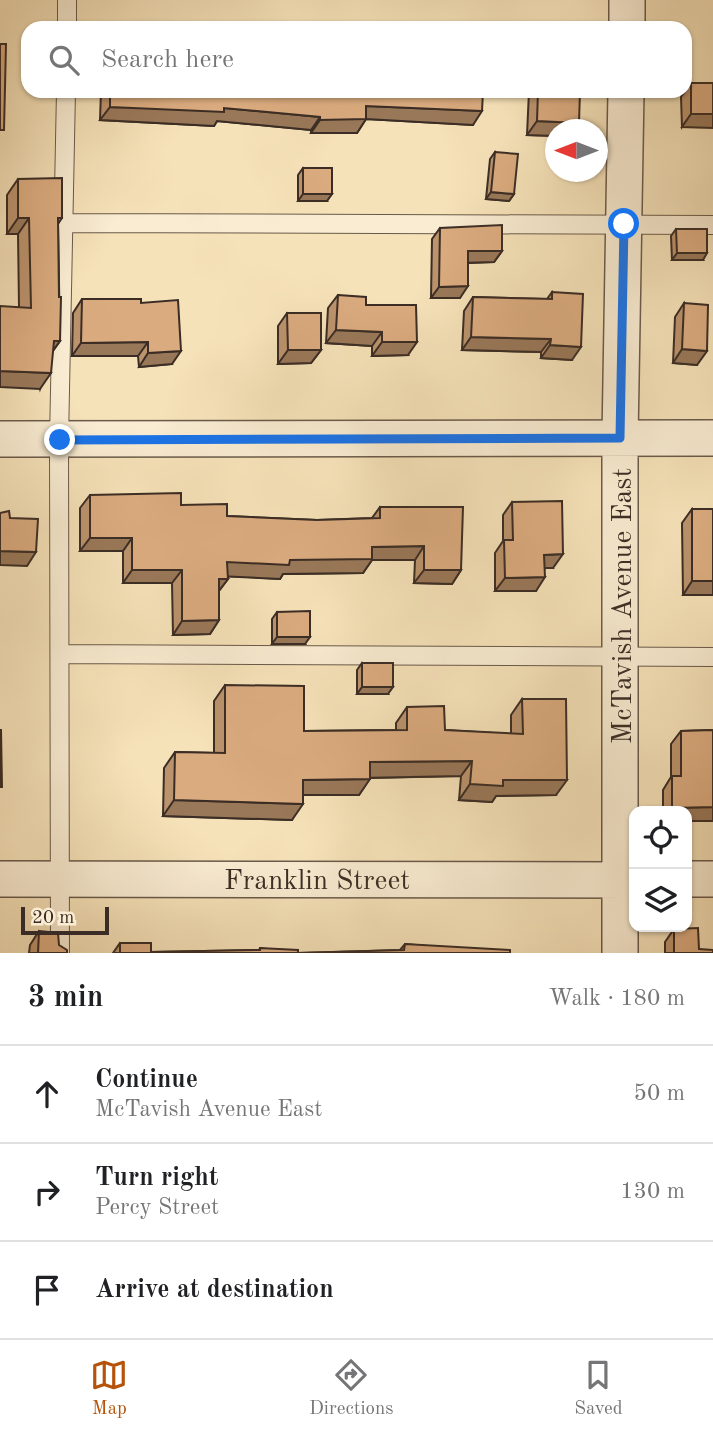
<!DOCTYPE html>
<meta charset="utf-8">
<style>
:root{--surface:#fff;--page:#f2f2f2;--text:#202124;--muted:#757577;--line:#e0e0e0;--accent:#b45309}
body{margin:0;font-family:"Old Standard TT",serif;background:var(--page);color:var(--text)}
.controls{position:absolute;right:21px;bottom:21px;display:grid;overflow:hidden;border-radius:14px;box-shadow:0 2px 5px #0004}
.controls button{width:63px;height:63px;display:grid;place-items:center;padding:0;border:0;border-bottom:2px solid var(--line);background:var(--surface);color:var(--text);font:35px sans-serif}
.compass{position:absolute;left:545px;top:119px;width:63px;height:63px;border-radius:50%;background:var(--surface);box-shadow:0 2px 5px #0004;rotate:270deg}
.scale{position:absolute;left:21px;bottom:18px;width:88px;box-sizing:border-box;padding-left:7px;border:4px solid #3b2d25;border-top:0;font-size:19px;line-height:24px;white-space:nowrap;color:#3b2d25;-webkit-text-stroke:5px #f9ecd2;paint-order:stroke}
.stop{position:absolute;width:21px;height:21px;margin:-16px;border:5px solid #1a73e8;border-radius:50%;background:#fff}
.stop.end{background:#1a73e8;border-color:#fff;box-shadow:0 2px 7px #0008}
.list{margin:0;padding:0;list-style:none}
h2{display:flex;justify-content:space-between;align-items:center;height:91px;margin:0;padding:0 28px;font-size:30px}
h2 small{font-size:23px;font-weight:400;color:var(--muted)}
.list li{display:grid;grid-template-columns:46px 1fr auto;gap:21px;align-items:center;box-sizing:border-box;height:98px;padding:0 28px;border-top:2px solid var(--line)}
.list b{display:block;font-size:26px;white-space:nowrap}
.list p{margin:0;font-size:23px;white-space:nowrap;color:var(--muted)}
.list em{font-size:23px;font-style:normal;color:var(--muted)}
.icon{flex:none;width:38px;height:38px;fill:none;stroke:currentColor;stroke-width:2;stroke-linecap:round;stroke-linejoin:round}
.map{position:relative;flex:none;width:713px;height:953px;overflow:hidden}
.search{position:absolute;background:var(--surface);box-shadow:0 2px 5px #0004;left:21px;right:21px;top:21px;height:77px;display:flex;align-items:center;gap:18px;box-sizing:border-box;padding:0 24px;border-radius:21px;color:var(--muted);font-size:26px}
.sheet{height:385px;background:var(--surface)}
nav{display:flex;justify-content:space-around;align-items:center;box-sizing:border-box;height:98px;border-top:2px solid var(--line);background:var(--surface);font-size:19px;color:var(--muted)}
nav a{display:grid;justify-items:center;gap:4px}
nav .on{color:var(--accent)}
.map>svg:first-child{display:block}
</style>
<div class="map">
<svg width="713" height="953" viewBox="0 0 713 953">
<rect width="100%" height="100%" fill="#f6e2b9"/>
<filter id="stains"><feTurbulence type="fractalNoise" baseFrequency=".00286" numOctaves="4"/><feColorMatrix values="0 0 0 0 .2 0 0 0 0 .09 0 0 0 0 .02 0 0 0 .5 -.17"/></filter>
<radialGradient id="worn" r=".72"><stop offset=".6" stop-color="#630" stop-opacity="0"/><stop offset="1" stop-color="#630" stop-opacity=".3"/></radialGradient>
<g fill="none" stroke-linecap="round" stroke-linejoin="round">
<defs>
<path id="service" d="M67 28V0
M63 223 713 225
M60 654 713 657
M60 953 59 440 66 91"/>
<path id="minor" d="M627 28V0
M0 439 713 438
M0 879 634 880
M687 879H713
M620 953V438L626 91"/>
</defs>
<use href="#service" stroke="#6a5a4a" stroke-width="20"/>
<use href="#minor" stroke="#6a5a4a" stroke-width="38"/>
<use href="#service" stroke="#f9ecd2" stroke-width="18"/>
<use href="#minor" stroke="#f9ecd2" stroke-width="35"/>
</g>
<path fill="#bb936d" stroke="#3b2d25" stroke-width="2" d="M691 83H713L682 127 681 97Z
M101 91H483L473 125 366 119 357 133H311V130L217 121 214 126 100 120Z
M529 91H580L556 130V136L527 135Z
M495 152 514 194 509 201 486 199 490 159Z
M303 168 327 201H298V175Z
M18 179 62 218 58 224 60 341 53 351 40 389 19 307 18 234H7V195Z
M440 228 502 251 494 262 468 263 460 298H431L432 239Z
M676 229 703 260H672L671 236Z
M552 292 572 360 541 358V352L462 350 464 311 473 297 547 299Z
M338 295 366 305 408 355 372 356V346L326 343 328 308Z
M82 299 141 303 172 364 139 367 138 356H72L73 313Z
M684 303 697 365 673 363 675 317Z
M287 313 321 350 311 363 278 364V326Z
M90 495 181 505 227 516 317 520 372 518 380 507 461 570 452 584 414 583 415 560H372L363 573 283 574 280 579 228 576V579L219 591V620L210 634 173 635 172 583H123V551H80V508Z
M512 502 553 568H545L536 591H495V553L503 541V515Z
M692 509 713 595H683L682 523Z
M277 612 305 644H272V619Z
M362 663 388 694H357V670Z
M225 685 304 731 396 730V723L407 707 445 730 511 734V715L522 699 556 795 496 796 492 802 459 800 461 776 370 778 359 795H303L292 820 163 816 164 768 175 752 214 753V701Z
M713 730V821H687V811H663V790L671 777V744L681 731Z
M674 929 699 949 713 953H665V942Z
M39 931 59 945 67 953H29L30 945Z
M120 943 151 952 259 950 260 948 298 953 400 950 405 944 510 953H113Z"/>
<path fill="#997859" stroke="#3b2d25" stroke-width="2" d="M366 106 482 111 473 125 366 119 357 133H311L320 120Z
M110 107 224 108 320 117 311 130 217 121 214 126 100 120Z
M691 114H713V128L682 127Z
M537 121 579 123 574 130H556V136L527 135Z
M491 192 514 194 509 201 486 199Z
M303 194H332L327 201H298Z
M18 218H29L18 234H7Z
M468 251H502L494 262 460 263Z
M677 253H707L703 260H672Z
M468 286 460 298H431L439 287Z
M336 330 382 332 372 346 326 343Z
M471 337 551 339 541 352 462 350Z
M54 341H60L49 356Z
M148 342 138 356H72L81 343Z
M382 342H417L408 355 372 356Z
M550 345 581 347 572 360 541 358Z
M682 349 707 351 697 365 673 363Z
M288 350H321L311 363 278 364Z
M181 351 172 364 139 367 148 353Z
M0 371 51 373 40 389 0 387Z
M90 538H132L123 551H80Z
M424 546 415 560H372L363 573 283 574 280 579 218 576 227 562 290 560 372 547Z
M0 551 36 552 27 566 0 565Z
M563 554 553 568H535L544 555Z
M132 570H182L172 583H123Z
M424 570H461L452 584 414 583Z
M545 577 536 591H495L505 578Z
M219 579H228L218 592Z
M692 581H713V595H683Z
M219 620 210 634 173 635 182 621Z
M277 637H310L305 644H272Z
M362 687H393L388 694H357Z
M472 761 461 776 359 778 370 762Z
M370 779 359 795H292L303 780Z
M503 780H567L556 795 496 796 492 802 459 800 470 784Z
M174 800 303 804 292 820 163 816Z
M713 807V821H687V811H669L672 808Z"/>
<path fill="#daab7f" stroke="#3b2d25" stroke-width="2" d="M0 44H6L4 130H0Z
M691 83H713V114H691Z
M110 91H483L482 111 366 106V119L320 120V117L224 108V112L110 107Z
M538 91H580L579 123 537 121Z
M495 152 518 154 514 194 491 192Z
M303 168H332V194H303Z
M62 178V218H58L59 297H61L60 341H54L51 373 0 371V306L31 308 29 218H18V179Z
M502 225V251H468V286L439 287 440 228Z
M676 229H707V253H677Z
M552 292 583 294 581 347 550 345 551 339 471 337 473 297 552 299Z
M338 295 366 297V305H416L417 342H382V332L336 330Z
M82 299H141V303L178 300 181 351 148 353V342L81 343Z
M684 303 708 305 707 351 682 349Z
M287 313H321V350H288Z
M181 493V505L227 504V516L317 520 380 518V507H463L461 570H424V546L372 547V559L290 560 289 565 227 562 228 579H219V620L182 621V570H132V538H90V495Z
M562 501 563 554 544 555 545 577 505 578 504 540H513L512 502Z
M692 509H713V581H692Z
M9 511 10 518 38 519 36 552 0 551V513Z
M310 611V637H277V612Z
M362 663H393V687H362Z
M225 685 304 686V731L407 730V707L444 706 445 730 523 734 522 699H566L567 780H503V786L470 784 472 761 370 762V779L303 780V804L174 800 175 752 225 753Z
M0 730H1L2 787H0Z
M713 730V807L672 808V776H681V731Z
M698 928 699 949 713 950V953H674V929Z
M39 931 58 933 59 945 67 950V953H38Z
M120 943H151V952L260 950V948L298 950V953L404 950 405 944 510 950V953H120Z"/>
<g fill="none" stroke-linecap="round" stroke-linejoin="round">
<path stroke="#1a73e8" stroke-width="9" d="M60 440 620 438 624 224"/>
</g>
<g text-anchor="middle" stroke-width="7" stroke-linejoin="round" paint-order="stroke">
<g font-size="28" fill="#3b2d25" stroke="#f9ecd2">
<text transform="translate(621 606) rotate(-90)" y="10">McTavish Avenue East</text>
<text x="317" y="889">Franklin Street</text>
</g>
</g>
<rect width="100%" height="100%" filter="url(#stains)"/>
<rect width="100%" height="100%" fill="url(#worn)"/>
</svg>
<div class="controls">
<button><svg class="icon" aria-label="locate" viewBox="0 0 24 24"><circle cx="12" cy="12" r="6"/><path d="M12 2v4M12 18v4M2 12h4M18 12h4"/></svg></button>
<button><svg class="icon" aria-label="layers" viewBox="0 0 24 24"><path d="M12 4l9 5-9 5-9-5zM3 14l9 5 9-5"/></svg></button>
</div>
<svg class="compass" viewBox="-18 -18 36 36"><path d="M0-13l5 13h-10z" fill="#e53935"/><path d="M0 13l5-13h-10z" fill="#757577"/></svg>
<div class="scale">20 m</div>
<div class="stop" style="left:624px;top:224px"></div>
<div class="stop end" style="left:60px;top:440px"></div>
<div class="search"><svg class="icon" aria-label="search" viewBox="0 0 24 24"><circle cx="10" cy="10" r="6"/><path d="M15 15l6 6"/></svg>Search here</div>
</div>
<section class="sheet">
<h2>3 min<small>Walk · 180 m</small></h2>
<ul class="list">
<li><svg class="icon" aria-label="ahead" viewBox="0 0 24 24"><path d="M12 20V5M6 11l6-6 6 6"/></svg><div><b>Continue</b><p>McTavish Avenue East</p></div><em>50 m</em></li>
<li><svg class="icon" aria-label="right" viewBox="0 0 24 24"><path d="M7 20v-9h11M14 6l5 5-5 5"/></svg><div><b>Turn right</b><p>Percy Street</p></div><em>130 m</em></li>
<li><svg class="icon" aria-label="arrive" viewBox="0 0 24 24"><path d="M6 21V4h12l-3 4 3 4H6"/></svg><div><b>Arrive at destination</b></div></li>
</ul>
</section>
<nav>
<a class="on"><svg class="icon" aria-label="map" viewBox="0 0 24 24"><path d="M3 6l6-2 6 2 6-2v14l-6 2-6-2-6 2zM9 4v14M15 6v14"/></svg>Map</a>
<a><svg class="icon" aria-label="directions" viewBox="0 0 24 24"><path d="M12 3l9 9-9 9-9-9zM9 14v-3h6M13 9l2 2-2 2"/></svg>Directions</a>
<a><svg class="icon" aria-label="saved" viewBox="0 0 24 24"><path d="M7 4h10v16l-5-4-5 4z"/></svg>Saved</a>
</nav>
